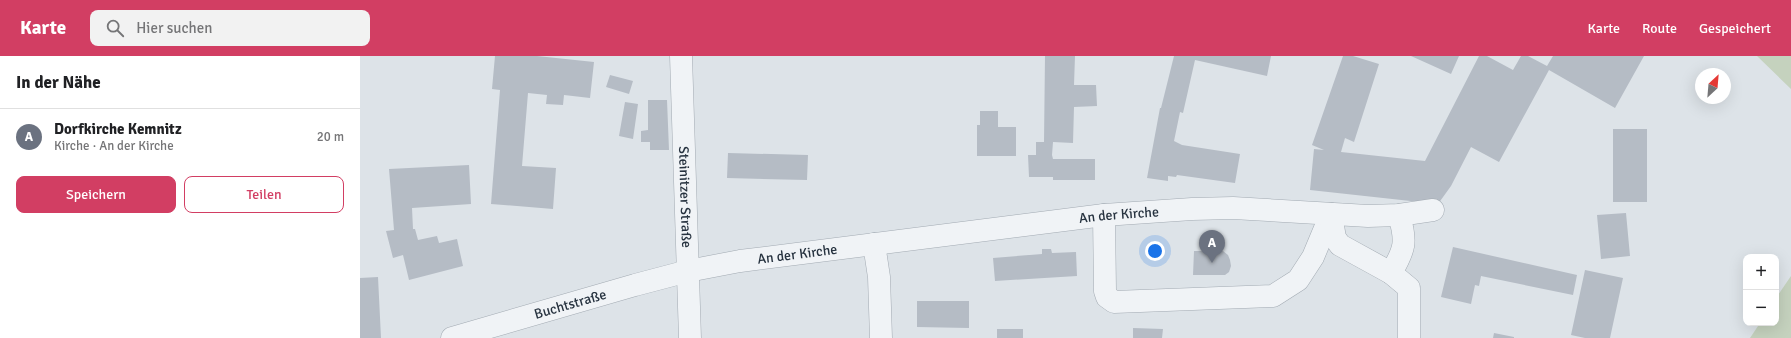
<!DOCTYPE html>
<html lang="de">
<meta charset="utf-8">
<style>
:root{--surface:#fff;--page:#f2f2f2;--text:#202124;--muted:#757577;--line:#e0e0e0;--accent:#d23e63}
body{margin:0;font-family:Signika,sans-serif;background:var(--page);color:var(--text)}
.controls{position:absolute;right:12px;bottom:12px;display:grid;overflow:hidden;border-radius:8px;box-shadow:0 4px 16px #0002}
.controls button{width:36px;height:36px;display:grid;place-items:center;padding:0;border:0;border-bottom:1px solid var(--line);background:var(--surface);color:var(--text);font:20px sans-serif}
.compass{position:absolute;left:1335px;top:12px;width:36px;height:36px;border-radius:50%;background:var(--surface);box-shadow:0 4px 16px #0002;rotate:26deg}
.you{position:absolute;left:795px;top:195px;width:14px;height:14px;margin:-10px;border:3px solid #fff;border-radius:50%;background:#1a73e8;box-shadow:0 0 0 6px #1a73e833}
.badge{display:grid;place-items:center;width:26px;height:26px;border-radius:50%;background:var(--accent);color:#fff;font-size:13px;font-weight:700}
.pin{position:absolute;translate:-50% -33px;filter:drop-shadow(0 1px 2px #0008)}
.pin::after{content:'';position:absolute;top:21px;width:14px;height:12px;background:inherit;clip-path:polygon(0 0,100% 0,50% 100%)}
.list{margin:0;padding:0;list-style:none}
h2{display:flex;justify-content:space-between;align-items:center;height:52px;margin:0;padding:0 16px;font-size:17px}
h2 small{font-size:13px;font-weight:400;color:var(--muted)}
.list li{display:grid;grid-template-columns:26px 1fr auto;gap:12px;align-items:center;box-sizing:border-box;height:56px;padding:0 16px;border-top:1px solid var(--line)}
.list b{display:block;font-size:15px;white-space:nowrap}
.list p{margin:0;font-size:13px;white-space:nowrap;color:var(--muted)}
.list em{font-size:13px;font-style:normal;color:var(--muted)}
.actions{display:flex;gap:8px;padding:12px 16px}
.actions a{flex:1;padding:9px 0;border:1px solid var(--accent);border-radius:8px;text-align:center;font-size:14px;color:var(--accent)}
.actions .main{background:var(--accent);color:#fff}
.icon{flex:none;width:22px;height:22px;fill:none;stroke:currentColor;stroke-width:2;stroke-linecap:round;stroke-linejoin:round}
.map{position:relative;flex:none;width:1431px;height:282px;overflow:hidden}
header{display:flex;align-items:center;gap:24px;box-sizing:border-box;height:56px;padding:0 20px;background:var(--accent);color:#fff}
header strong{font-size:19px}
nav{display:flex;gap:22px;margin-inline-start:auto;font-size:14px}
.search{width:280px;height:36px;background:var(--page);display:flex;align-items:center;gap:10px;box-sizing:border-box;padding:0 14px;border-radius:8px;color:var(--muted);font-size:15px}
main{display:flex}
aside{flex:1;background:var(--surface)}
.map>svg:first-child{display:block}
</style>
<header>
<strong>Karte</strong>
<div class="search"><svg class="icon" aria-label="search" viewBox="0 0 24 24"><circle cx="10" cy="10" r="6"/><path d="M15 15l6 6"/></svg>Hier suchen</div>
<nav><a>Karte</a><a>Route</a><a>Gespeichert</a></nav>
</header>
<main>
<aside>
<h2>In der Nähe<small></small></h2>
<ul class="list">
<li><span class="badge" style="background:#6b7280">A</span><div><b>Dorfkirche Kemnitz</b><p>Kirche · An der Kirche</p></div><em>20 m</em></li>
</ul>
<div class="actions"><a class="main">Speichern</a><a>Teilen</a></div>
</aside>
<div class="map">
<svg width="1431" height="282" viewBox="0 0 1431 282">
<rect width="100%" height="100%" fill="#dde3e8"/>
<path fill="#c5d2be" d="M1397 0H1431V33Z
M1431 220V282H1390L1400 267H1416V242Z"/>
<path fill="#b5bcc5" d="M135 0H177L234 6 230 42 204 39 203 49 186 48 187 39 168 37 162 110 196 112 193 153 131 148 140 34 132 33Z
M685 0H715L714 29H736L737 50 714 51 713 87 693 86 692 99 693 103H735V124H693V121H669L668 99H676V86H684Z
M814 0H911L907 20 835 4 823 57 820 56 814 85 822 89 880 98 875 127 817 119 816 121 808 120V125L787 122 800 52H801Z
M983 0H993L1019 8 994 86 985 82 981 96 1065 105 1119 0H1127L1153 14 1161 0H1168L1187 10 1193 0H1284L1255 52 1189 14 1139 106 1111 91 1091 130 1078 148 950 134 954 93 964 94 952 89Z
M1051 0H1099L1091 18Z
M250 19 273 25 269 38 246 31Z
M288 44H307L309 94H290V86H281V75L288 74Z
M265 46 278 48 273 83 259 80Z
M620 55H638V71H656V100H617V69H620Z
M1253 73H1287V146H1253Z
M368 97 448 99 447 124 367 122Z
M109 109 111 148 52 152 53 173H55L58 184 77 180 79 187 97 183 103 210 49 224 43 199 33 202 26 175 34 174 29 113Z
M1266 157 1270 200 1241 203 1237 159Z
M1093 191 1217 219 1213 239 1121 220 1119 230 1115 229 1111 248 1081 241Z
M682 193H691L692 197 716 196 717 220 635 225 633 202 682 198Z
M834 195H863L868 199 870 204 871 210 869 216 865 219H833Z
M1225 214 1263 222 1250 282H1225L1211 279Z
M18 221 21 282H0V222Z
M557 245H609V272L557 271Z
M773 272 803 273 802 282H773Z
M637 273H663V282H637Z
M1134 277 1154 281V282H1133Z"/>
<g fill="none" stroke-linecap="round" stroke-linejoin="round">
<defs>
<g id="minor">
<path id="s1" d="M321 0 330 282"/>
<path d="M971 158 975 182 980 189 1031 217 1049 232V282"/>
<path d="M744 159 745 235 747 241 754 246 913 240 938 224 953 201 971 158"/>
<path d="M514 188 519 221 521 282"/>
<path d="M1031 217C1045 193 1047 186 1039 159"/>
<path id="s2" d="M92 282 275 229 328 215 380 205 744 159 832 153 873 152 1008 160 1039 159 1073 154"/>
</g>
</defs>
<use href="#minor" stroke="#a2aab2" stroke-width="23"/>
<use href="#minor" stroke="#f0f3f6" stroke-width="22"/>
</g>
<g text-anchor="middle" stroke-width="3" stroke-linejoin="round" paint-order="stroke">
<g font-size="14" fill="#26323f" stroke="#edf1f5">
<text dy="5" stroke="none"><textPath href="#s1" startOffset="141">Steinitzer Straße</textPath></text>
<text dy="5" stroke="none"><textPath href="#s2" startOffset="680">An der Kirche</textPath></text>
<text dy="5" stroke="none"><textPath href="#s2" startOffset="356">An der Kirche</textPath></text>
<text dy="5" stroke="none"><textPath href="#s2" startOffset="123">Buchtstraße</textPath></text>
</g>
</g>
</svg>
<div class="controls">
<button>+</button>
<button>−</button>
</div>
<svg class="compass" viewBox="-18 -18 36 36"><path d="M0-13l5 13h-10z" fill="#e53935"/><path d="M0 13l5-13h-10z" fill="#757577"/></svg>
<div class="you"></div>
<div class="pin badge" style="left:852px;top:207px;background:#6b7280">A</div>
</div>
</main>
